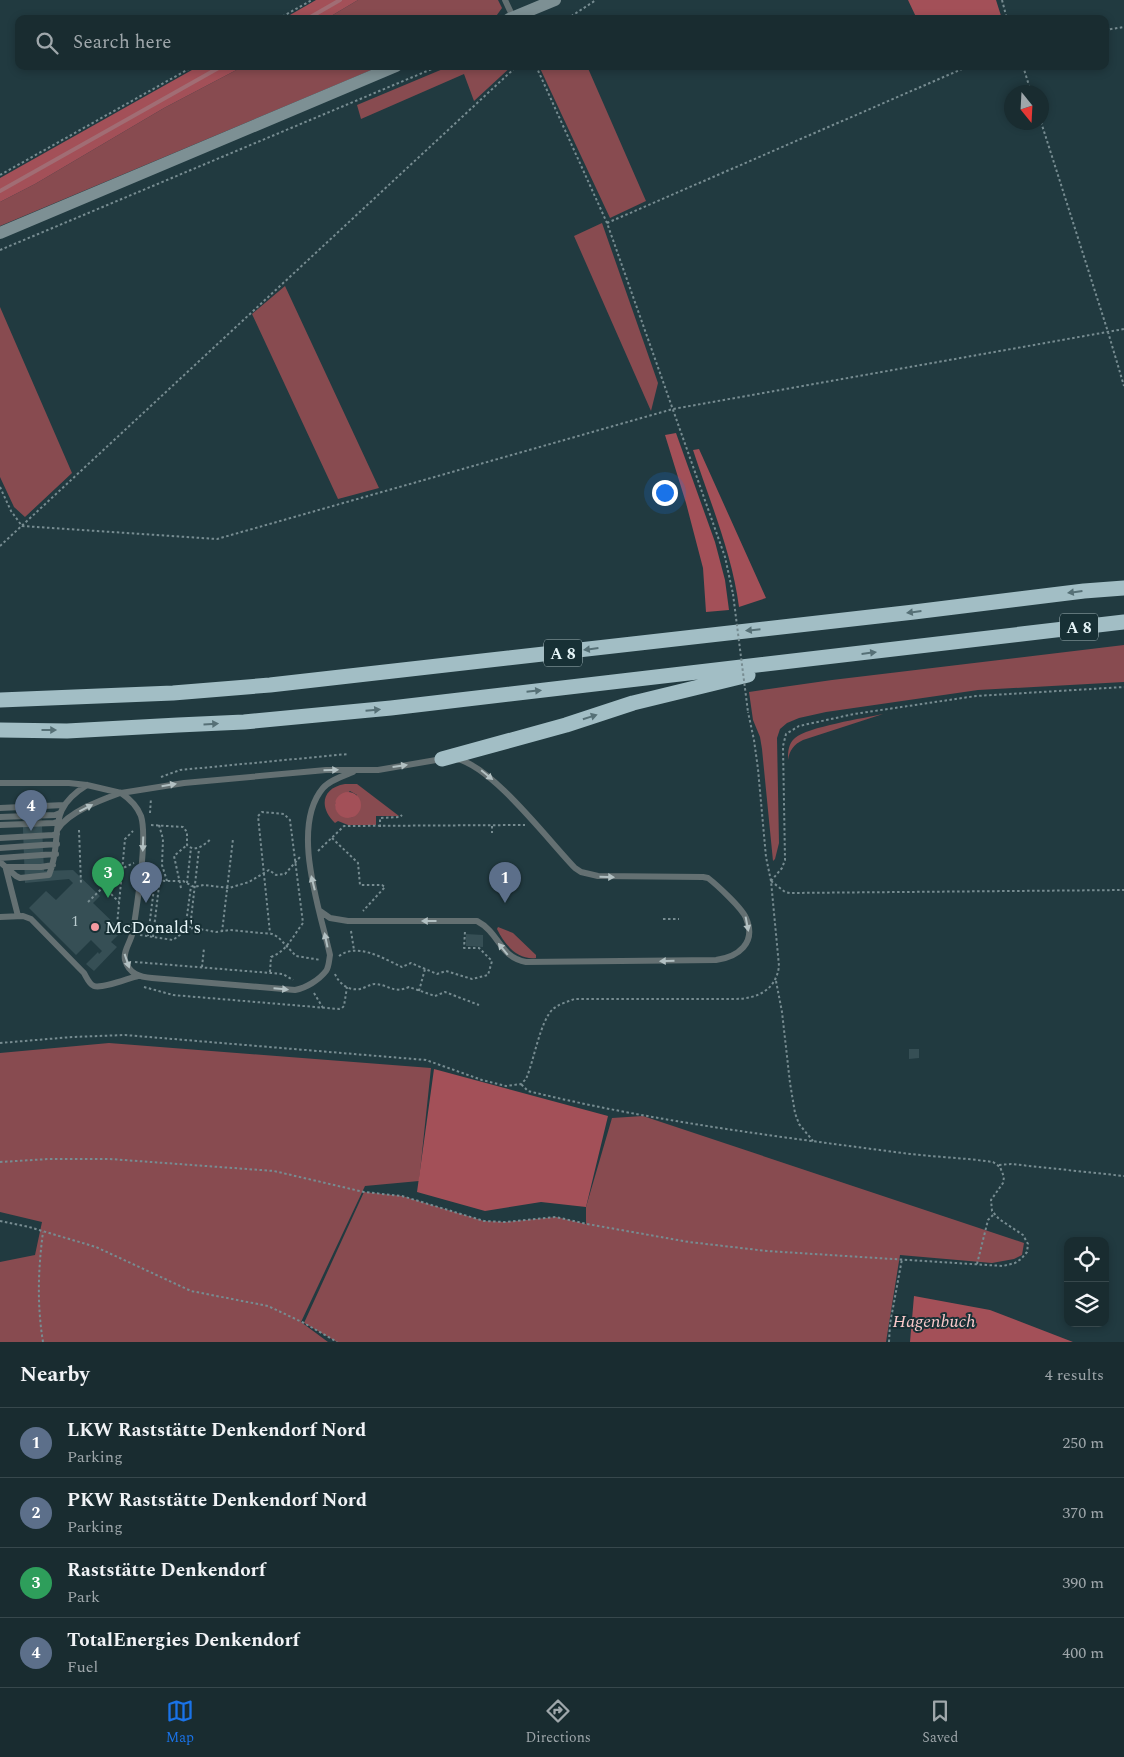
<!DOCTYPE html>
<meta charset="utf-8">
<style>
:root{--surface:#192c30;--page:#26383c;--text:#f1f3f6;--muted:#9fa7ab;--line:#37484c;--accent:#1a73e8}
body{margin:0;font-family:Spectral,serif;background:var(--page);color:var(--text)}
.controls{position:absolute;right:15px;bottom:15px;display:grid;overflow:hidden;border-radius:10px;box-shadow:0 2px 8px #0003}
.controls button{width:45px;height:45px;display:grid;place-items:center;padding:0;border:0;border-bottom:1px solid var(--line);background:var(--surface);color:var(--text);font:25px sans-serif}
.compass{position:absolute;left:1004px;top:85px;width:45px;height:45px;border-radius:50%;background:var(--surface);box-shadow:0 2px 8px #0003;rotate:162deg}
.you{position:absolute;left:664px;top:492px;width:18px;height:18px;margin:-12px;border:4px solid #fff;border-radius:50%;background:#1a73e8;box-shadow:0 0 0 8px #1a73e833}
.badge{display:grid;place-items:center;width:32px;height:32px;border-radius:50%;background:var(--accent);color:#fff;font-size:16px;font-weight:700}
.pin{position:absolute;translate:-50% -41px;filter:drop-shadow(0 1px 2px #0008)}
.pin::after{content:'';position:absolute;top:26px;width:18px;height:15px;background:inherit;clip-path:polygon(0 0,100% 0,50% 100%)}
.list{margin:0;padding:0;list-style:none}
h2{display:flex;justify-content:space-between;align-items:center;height:65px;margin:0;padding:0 20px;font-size:21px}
h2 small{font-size:16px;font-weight:400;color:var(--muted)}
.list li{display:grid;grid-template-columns:32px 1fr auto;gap:15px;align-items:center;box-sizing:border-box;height:70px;padding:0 20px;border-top:1px solid var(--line)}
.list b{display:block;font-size:19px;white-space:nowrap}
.list p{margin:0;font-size:16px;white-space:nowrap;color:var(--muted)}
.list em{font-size:16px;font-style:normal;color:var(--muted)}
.icon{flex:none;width:28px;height:28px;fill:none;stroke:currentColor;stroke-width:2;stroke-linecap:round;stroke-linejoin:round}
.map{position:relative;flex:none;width:1124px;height:1342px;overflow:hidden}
.search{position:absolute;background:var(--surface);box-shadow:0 2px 8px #0003;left:15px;right:15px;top:15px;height:55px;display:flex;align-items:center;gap:12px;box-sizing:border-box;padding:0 18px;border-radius:10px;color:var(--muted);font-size:19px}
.sheet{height:345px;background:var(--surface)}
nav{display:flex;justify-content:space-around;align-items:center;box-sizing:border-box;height:70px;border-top:1px solid var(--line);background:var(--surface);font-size:14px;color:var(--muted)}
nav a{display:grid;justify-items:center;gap:2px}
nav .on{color:var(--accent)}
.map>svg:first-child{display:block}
</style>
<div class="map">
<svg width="1124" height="1342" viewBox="0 0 1124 1342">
<rect width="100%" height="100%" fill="#213a40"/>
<path fill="#884b50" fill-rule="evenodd" d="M358 0H498L502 8 494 19H326Z
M244 66H381L0 226V202L35 184 164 108Z
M450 66H512L474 101 464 74 361 119 357 105Z
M539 66H587L646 201 610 218Z
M602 223 658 383 651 411 574 236Z
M285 286 379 488 338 499 252 314Z
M0 307 72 473 25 517 14 507 0 477Z
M1124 645V682L978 690 826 712 799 718 787 723 780 729 777 738 779 843 775 859 773 861 762 749 760 737 753 720 749 692 832 680Z
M883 714 803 740C794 744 789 751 788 760 788 752 788 744 795 738 807 727 865 718 883 714Z
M345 784H357L399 816H376V825H348L338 821 335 823C319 808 321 788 345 784ZM350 791 357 795 353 817C343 819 335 813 335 803Z
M498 927 513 933 536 955V958C517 960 505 945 497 929Z
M109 1043 431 1068 419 1181 365 1186 301 1322 328 1342H0V1262L35 1255 42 1222 0 1212V1053Z
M643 1116 1024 1243 1022 1255 1014 1259 992 1263 900 1255 886 1342H337L304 1323 364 1192 402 1196 484 1221 505 1222 556 1217 586 1224V1207L612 1118Z"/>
<path fill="#a35058" d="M316 0H358L326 19H283Z
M908 0H996L1002 19H917Z
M199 66H244L164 108 35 184 0 202V178Z
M676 433 715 542 725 580 729 610 706 612 703 568 686 503 665 435Z
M699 449 766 598 739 607C732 553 710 502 693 450Z
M335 805a13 13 0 1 1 26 0a13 13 0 1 1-26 0Z
M434 1069 608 1116 586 1207 541 1202 485 1211 417 1192Z
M914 1296 990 1310 1073 1342H910Z"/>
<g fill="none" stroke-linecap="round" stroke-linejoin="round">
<path stroke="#a16d74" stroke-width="4" d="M307 19 340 0
M0 191 222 66"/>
</g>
<path fill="#364f55" d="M41 803 44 871 73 870 100 896 93 903 122 931 111 942 117 947 94 971 86 964 98 952 99 954 102 951 91 940 76 955 29 908 46 891 56 900 73 883 69 879 25 883 22 804Z
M466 934 483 935V947L466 946Z
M909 1049H919V1058L909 1059Z"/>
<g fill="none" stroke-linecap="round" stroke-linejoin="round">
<path stroke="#778c91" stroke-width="2" stroke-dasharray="2.5 2.5" stroke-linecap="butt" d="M1002 0 1007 19
M278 19 312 0
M567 19 596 0
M1105 30 1124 27
M536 66 607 223 725 557 733 594
M1023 66 1031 92
M1041 122 1108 332 1124 386
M0 175 194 66
M607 223 969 66
M0 250 439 66
M0 487 11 511 22 526 217 539 673 409 1124 329
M0 546 517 66
M161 777 180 770 348 754
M150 813 151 798
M151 825 183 827 187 832V845C195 853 204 845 211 839
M159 825 163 839 162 865 167 881
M492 826V833
M380 827V818L400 817 402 815
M79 830 81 884
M332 838 358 863 360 885H382L385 887 363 911
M318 851 344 826 525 825
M150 865 164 881H183L194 887 204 885 229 888 249 882 269 870 276 875 285 874 300 857
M771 881 782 868 785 860 783 746 786 734 799 726 854 714 976 696 1124 687
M771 881 785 892 790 893 1124 890
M187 883 191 848
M104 887 119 902
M181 888 174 856 187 845
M88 902 123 868 134 863
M663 919H679
M190 928 199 849
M185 931 191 886
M351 931 354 950
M123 932 117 925 125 839 133 831
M222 932 233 839
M140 935 173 940 188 929 194 928 216 932 230 930 272 934 278 937 296 956 321 960
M148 936 156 872
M153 937 160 877
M339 956C358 942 384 959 402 967L411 963 437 974 446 971 472 979 488 975 492 961 479 948H464L465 931
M135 962 283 974 293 980
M202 967 204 948
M270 972 271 957C287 951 293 936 303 923L290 820 284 814 262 812 258 816 270 933
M335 974C339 984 349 991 360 989 365 988 370 984 375 984 390 985 393 994 409 987L435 996 445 992 479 1005
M776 981 782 1012 790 1083 795 1113 799 1124 813 1141
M144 987 173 995 339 1009 342 1008 344 1006 347 987
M419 991 425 969
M314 993 323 1008
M0 1043 72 1037 125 1035 426 1060 482 1080 506 1086 521 1084 526 1079C534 1061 540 1021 553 1009 559 1004 567 1002 574 999H734C756 999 776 991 779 966L771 881 766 857 758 769 754 740 748 712
M0 1162 49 1159H110L274 1171 364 1192 402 1196 484 1221 505 1222 556 1217 587 1224 689 1242 767 1251 1003 1266 1015 1263 1021 1259 1027 1252 1028 1244 1023 1235 999 1219 992 1211 991 1200 1003 1183 1004 1177 1000 1167 993 1162C965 1158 937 1157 910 1154 782 1137 654 1122 528 1091L521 1084
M999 1165 1011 1164 1124 1176
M0 1221 29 1227 96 1247 191 1291 268 1306 304 1323 337 1342
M977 1264 988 1220 994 1214
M43 1342C37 1305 38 1270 43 1232
M889 1342 890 1324 902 1259"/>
<path stroke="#647072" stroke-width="6" d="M505 0 513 17
M0 783H69L87 785 121 793 184 783 326 770H378L442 759
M121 793C130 799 137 806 141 816 148 838 137 906 133 931 131 942 123 950 125 960 129 974 140 977 152 978L295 990C306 988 319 980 326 971 329 967 329 960 330 955 320 910 290 827 323 788 330 780 343 776 353 772
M0 808 64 805
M0 817 55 815 60 813
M0 825 54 823 58 822
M58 829C68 812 101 800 120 793
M0 838 53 835 57 834
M0 848 57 844
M0 858 56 854
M0 862 16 876 20 878 49 875C65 835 43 812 87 785
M7 867H41L53 865
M6 869 18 916
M320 911 330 918 348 921H477C500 933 499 957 526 962L716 960C738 957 757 943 746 918 742 908 717 885 708 878L703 877 598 876 581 872 575 868C548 840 493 767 457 759
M0 917 23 916 31 919 84 973C87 978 89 984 94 986 102 989 129 978 138 976"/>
<path stroke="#7d9094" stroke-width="12" d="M509 19 555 0
M0 233 396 66"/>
<path stroke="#a2bec5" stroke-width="15" d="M0 700 173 693 270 685 914 612 1084 591 1124 588
M0 730 67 731 178 725 244 722 391 708 1124 622
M442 759 566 725 633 703 748 675"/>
<path stroke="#778c91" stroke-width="2" stroke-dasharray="2.5 2.5" stroke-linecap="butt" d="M733 594 748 712"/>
</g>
<defs><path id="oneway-solid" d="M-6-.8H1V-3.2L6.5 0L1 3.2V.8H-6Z" transform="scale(1.25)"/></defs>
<g fill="#567076">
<use href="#oneway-solid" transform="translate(1075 592) rotate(173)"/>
<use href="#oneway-solid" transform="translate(914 612) rotate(173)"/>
<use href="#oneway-solid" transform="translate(753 630) rotate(174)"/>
<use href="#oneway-solid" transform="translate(591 649) rotate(173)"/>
<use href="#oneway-solid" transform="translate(869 653) rotate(-7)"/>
<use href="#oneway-solid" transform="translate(534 691) rotate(-6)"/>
<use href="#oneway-solid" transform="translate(373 710) rotate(-5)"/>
<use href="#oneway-solid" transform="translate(590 717) rotate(-18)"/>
<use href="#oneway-solid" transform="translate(211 724) rotate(-3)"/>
<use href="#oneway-solid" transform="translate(49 730)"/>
</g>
<g fill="#b2c0c2">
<use href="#oneway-solid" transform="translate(400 766) rotate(-8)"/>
<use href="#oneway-solid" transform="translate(331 770) rotate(-1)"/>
<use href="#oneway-solid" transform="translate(487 775) rotate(39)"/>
<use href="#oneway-solid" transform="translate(169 785) rotate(-9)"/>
<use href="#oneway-solid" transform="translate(86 808) rotate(-27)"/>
<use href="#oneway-solid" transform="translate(143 844) rotate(92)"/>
<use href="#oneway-solid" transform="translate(607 877) rotate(1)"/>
<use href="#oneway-solid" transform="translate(313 883) rotate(-104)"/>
<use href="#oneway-solid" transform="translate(429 921) rotate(180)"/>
<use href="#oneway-solid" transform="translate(747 924) rotate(79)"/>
<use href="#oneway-solid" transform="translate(326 940) rotate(-102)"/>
<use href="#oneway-solid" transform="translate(503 949) rotate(-129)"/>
<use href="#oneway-solid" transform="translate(127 961) rotate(71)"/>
<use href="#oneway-solid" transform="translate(667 961) rotate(179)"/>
<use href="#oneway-solid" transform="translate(281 989) rotate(5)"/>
</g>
<circle fill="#f49aa0" stroke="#173035" stroke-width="2" cx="95" cy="927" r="5"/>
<g text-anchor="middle" stroke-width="4" stroke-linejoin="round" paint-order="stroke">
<g font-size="15" fill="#bacccf">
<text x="75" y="926">1</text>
</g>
<g fill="#173035" stroke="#a8babe" stroke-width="1">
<rect x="1060" y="613.5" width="38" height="27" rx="4"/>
<rect x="544" y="639.5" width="38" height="27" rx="4"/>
</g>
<g font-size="16" font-weight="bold" fill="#e6f5f8">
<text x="1079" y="633">A 8</text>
<text x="563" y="659">A 8</text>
</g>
<g font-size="18" fill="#e6f5f8" stroke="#173035" text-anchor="start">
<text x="105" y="933">McDonald's</text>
</g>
<g font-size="18" font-style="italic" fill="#fac9ca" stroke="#173035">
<text x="934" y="1327">Hagenbuch</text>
</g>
</g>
</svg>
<div class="controls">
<button><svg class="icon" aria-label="locate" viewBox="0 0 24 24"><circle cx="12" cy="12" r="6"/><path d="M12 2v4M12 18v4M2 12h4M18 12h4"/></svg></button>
<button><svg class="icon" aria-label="layers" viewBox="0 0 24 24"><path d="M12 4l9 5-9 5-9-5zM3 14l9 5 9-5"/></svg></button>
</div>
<svg class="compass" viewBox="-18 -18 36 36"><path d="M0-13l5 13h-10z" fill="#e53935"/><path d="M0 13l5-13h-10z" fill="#9fa7ab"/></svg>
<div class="you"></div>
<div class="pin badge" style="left:505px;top:903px;background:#5c6f8a">1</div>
<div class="pin badge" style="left:146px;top:903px;background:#5c6f8a">2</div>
<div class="pin badge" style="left:108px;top:898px;background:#2e9e5b">3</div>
<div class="pin badge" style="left:31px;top:831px;background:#5c6f8a">4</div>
<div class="search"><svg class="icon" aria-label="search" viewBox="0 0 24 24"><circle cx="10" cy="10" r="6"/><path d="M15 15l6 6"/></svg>Search here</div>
</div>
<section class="sheet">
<h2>Nearby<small>4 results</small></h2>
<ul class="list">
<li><span class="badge" style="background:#5c6f8a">1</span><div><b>LKW Raststätte Denkendorf Nord</b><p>Parking</p></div><em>250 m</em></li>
<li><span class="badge" style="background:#5c6f8a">2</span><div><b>PKW Raststätte Denkendorf Nord</b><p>Parking</p></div><em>370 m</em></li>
<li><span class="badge" style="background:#2e9e5b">3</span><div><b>Raststätte Denkendorf</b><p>Park</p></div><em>390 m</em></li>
<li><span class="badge" style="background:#5c6f8a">4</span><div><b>TotalEnergies Denkendorf</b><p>Fuel</p></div><em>400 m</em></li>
</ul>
</section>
<nav>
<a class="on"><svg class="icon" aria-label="map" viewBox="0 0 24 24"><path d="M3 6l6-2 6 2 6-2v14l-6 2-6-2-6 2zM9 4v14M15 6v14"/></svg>Map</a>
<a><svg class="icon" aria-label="directions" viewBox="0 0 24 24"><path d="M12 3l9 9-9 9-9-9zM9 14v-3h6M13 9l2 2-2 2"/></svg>Directions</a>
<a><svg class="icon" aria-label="saved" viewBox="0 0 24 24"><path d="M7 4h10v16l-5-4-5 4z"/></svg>Saved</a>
</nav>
